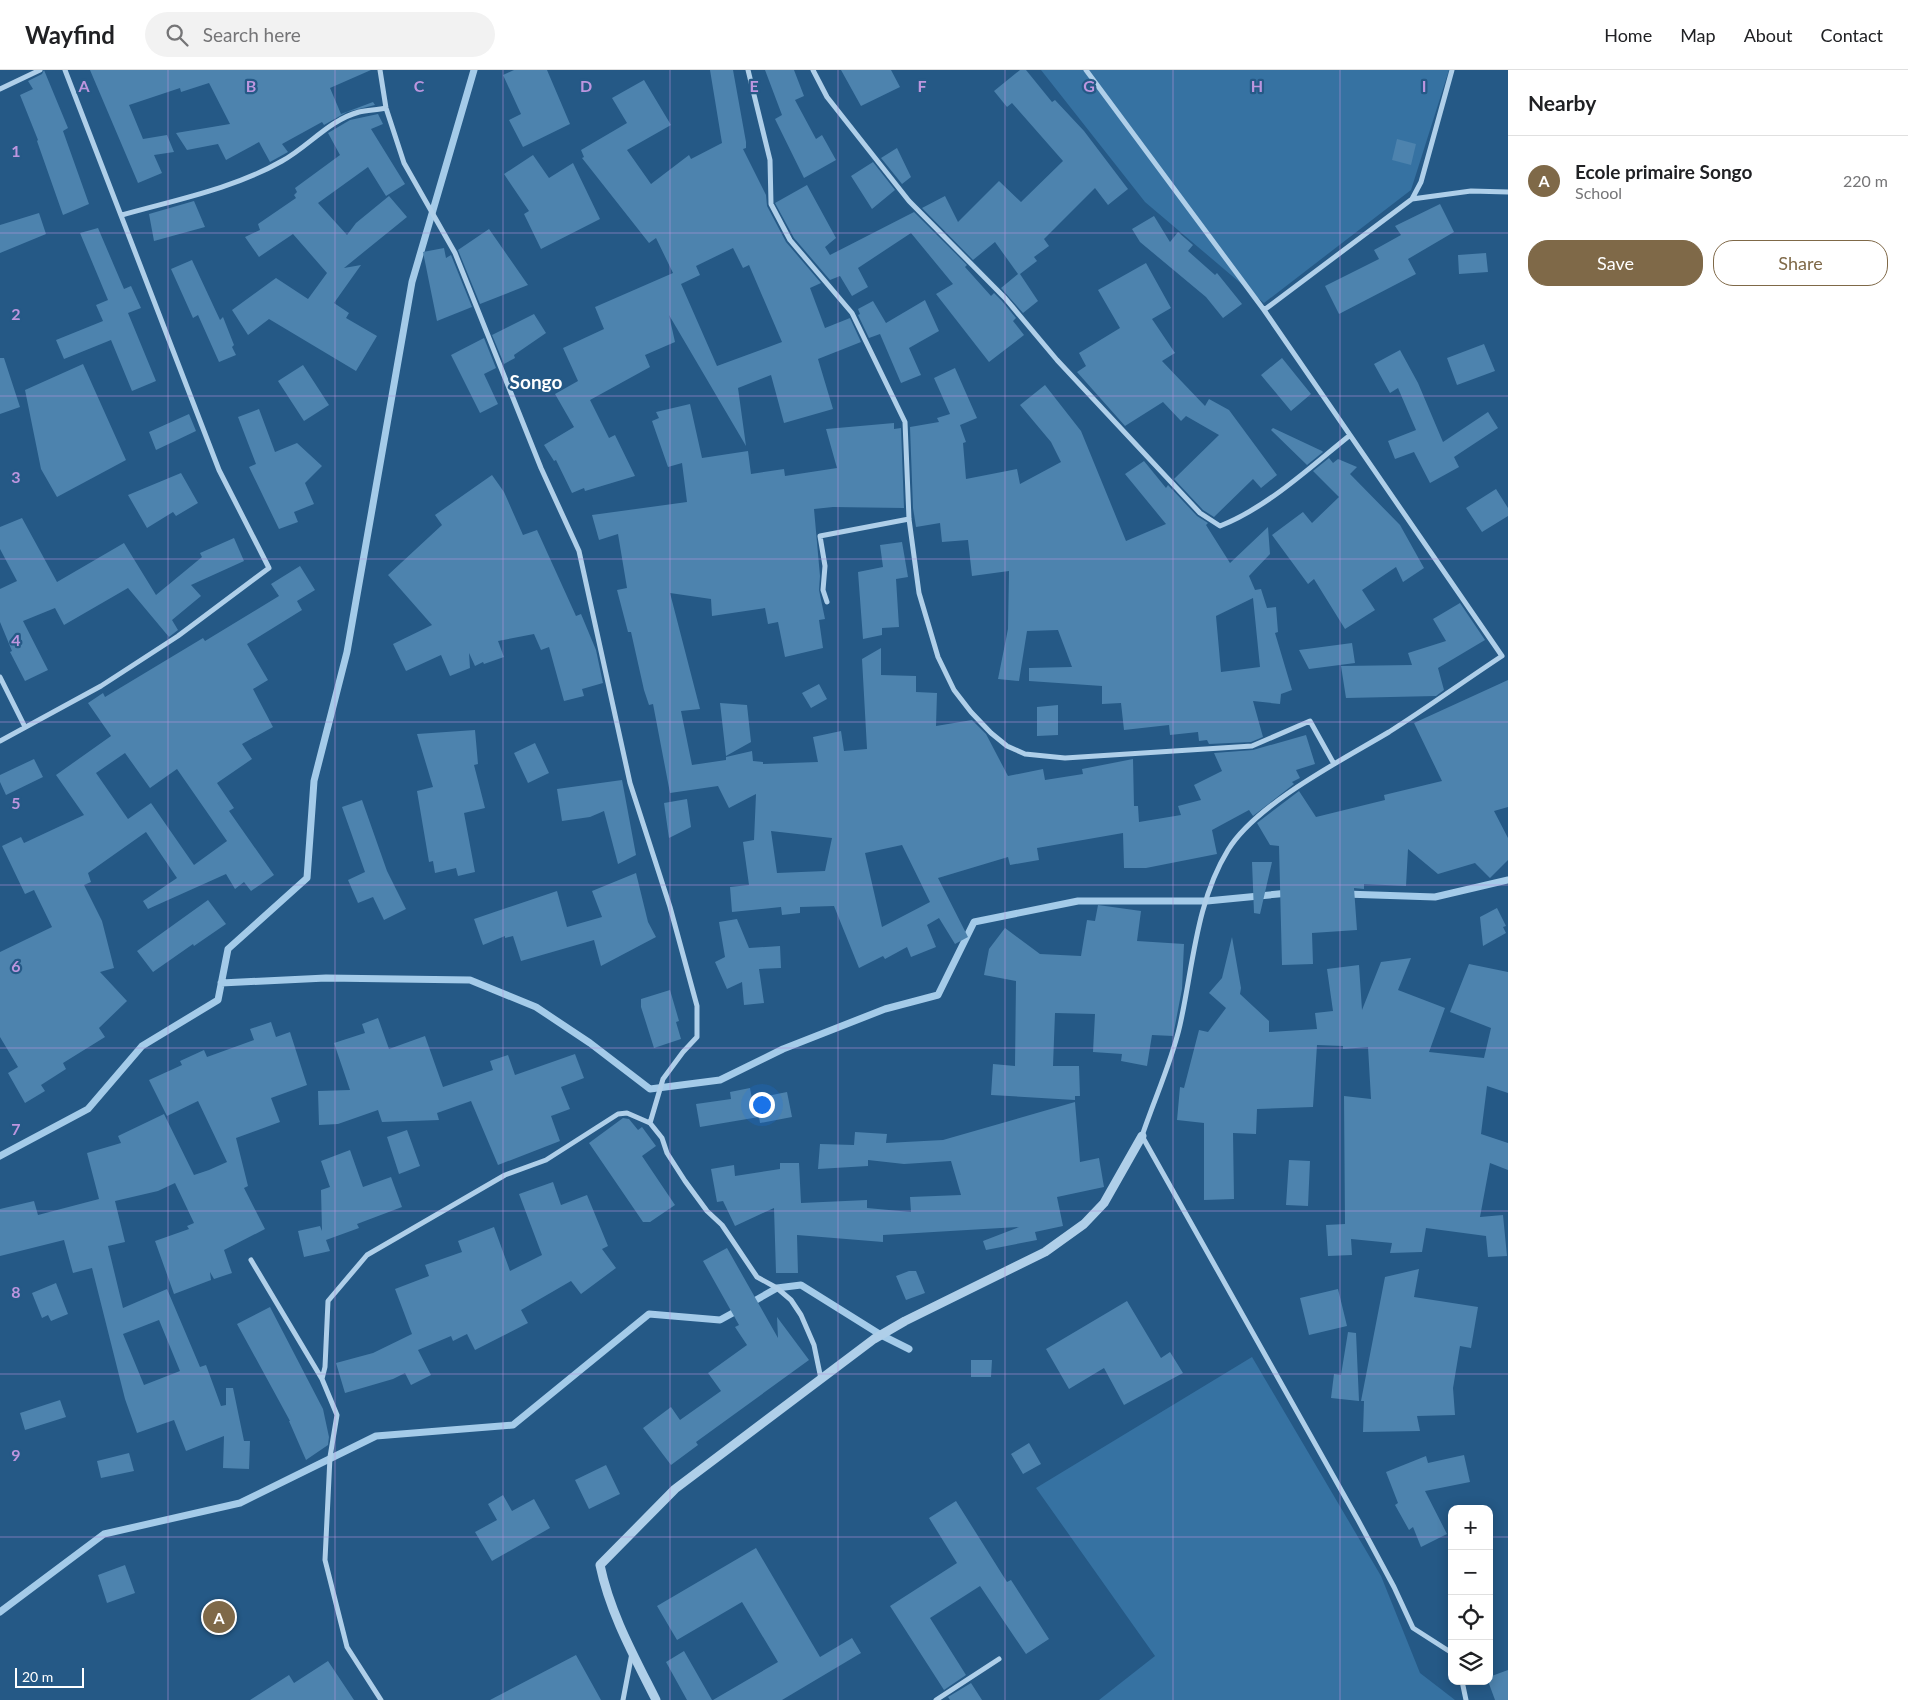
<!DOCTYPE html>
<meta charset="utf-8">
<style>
:root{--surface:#fff;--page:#f2f2f2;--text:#202124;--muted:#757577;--line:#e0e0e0;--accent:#7f6948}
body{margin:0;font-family:Lato,sans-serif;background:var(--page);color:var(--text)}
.controls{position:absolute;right:15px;bottom:15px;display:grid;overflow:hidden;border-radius:10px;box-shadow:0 2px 12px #0003}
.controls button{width:45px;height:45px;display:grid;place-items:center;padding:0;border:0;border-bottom:1px solid var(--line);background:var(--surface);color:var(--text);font:25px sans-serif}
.scale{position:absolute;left:15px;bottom:12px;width:69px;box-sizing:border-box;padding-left:5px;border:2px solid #fff;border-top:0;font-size:14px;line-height:18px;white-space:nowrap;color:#fff;-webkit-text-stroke:4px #255986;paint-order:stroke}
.you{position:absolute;left:761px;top:1034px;width:18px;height:18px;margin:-12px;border:4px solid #fff;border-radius:50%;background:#1a73e8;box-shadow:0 0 0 8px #1a73e833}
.badge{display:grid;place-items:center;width:32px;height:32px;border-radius:50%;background:var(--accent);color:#fff;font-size:16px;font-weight:700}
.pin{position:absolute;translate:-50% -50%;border:2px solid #fff;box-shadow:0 1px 5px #0006}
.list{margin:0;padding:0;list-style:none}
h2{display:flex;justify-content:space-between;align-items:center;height:65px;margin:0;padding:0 20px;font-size:21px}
h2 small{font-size:16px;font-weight:400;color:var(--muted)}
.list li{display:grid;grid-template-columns:32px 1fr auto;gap:15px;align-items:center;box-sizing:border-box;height:90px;padding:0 20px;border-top:1px solid var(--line)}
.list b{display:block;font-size:19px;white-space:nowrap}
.list p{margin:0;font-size:16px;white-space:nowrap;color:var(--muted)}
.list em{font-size:16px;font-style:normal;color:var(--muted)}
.actions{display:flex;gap:10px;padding:15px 20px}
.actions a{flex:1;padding:11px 0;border:1px solid var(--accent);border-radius:20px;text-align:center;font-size:18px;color:var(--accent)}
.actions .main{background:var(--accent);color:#fff}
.icon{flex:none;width:28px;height:28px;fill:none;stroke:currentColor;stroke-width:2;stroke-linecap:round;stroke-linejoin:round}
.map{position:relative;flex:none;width:1508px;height:1630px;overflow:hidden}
header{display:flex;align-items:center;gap:30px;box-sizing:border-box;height:70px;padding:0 25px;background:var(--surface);border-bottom:1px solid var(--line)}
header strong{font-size:24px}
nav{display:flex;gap:28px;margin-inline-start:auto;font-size:18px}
.search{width:350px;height:45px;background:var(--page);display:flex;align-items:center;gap:12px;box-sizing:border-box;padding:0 18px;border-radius:28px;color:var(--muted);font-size:19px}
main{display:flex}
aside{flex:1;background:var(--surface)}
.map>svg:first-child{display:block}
</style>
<header>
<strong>Wayfind</strong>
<div class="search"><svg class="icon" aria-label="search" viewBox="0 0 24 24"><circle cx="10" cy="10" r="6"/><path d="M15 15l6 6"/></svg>Search here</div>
<nav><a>Home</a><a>Map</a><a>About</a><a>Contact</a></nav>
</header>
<main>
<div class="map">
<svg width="1508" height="1630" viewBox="0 0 1508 1630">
<rect width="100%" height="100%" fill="#255986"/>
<path fill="#3672a2" d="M1041 0H1449L1411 120 1264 233 1145 132Z
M1252 1287 1381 1506 1420 1603 1455 1630H1099L1155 1586 1036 1418Z"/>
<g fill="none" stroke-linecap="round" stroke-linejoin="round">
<path stroke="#a4cbe9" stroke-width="7" d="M1345 824 1435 827 1508 810
M221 913 326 908 470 910 536 937 590 973 650 1019 720 1010 783 979 885 939 938 925 974 852 1078 831H1207L1289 823
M0 1086 88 1039 142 976 218 930 228 879 307 808 314 711 347 582 412 212 474 0
M749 1234 777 1218 801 1215 881 1265 909 1279
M0 1542 104 1464 240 1433 376 1366 513 1355 649 1244 720 1250 740 1239"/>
</g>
<path fill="#4d83ae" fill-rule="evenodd" d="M44 0 68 58 63 61 89 134 63 145 37 71 38 70 20 25 33 19 28 11 42 4Z
M90 0H371L330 18 341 44 373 32 375 35 347 42 324 55 322 52 282 74 288 82 270 92 259 72 226 90 218 74 187 80 176 63 230 54 209 13 181 22 180 18 129 35 143 69 167 65 174 82 154 85 162 103 138 113Z
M514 0H547L570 54 523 77 509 50 521 44 503 5Z
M710 0H733L746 72V78L743 79 766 125 767 136 786 172 821 213 810 218 825 258 850 248 861 272 818 289 833 339 784 353 771 305 738 318 746 376 669 245 675 272 645 285 650 297 590 330 609 368 615 365 635 406 585 421 584 418 572 423 556 390 554 391 544 375 574 357 555 324 578 311 563 278 604 259 595 237 673 203 656 168 649 173 582 88 584 87 581 80 627 53 612 28 644 10 671 55 627 80 651 114 689 85 691 89 722 73ZM733 178 743 198 749 195 782 272 717 296 681 214 700 205 696 196Z
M765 0H794L804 26 795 30 816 69 822 65 836 90 804 108 775 49 782 45Z
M841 0H891L900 17 861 36Z
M1020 0H1026L1052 32 1055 30 1084 61 1128 119 1108 135 1095 118 1044 169 1049 176 1034 187 1037 191 1020 204 1038 231 1023 243 1001 218 1018 204 995 172 973 190 922 138 945 126 958 152 999 111 1021 132 1063 91 1012 33 1007 37 994 21Z
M378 44 383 54 371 59 405 114 386 126 368 97 318 133 347 165 356 153 389 126 407 147 344 198 361 195 334 233 349 243 346 248 377 266 356 301 269 249 248 265 232 240 276 208 308 229 327 203 293 164 259 187 245 167 260 160 258 154 296 128 294 125 297 122 295 118 340 85 328 63 350 50Z
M1397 69 1416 74 1411 95 1392 90Z
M897 78 911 107 902 114 881 88Z
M533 85 549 108 573 93 600 149 541 179 524 144 529 141 504 104Z
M873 92 895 120 872 139 851 106Z
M807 115 836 168 825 177 830 185 914 142 967 195 965 197 991 226 994 223 1002 231 1016 248 1013 251 1024 265 989 292 936 224 953 214 911 163 858 198 868 217 852 226 840 206 830 210 794 168 775 133Z
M194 131 205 157 154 171 149 144Z
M1440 134 1454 162 1408 189 1416 204 1339 244 1325 216 1379 189 1374 180 1401 165 1395 156Z
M39 143 46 164 0 183V155Z
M1154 146 1170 172 1178 162 1193 175 1188 181 1215 205 1217 203 1242 234 1223 248 1206 227 1140 172 1132 159Z
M98 158 124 219 131 216 141 238 128 243 156 311 132 321 111 270 64 289 56 270 103 251 96 235 108 230 80 163Z
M489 159 528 215 480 234 458 180Z
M444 178 446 188 451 185 472 237 437 251 423 182Z
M1486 183 1488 202 1459 204 1458 185Z
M192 190 220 250 223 247 234 275 232 277 236 285 219 292 198 245 193 248 171 199Z
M1146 193 1171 238 1152 249 1175 283 1162 291 1205 336 1209 329 1229 340 1277 405 1261 418 1253 409 1214 447 1203 440 1174 409 1219 365 1186 346 1181 351 1163 332 1125 356 1077 302 1086 296 1079 283 1120 258 1098 220Z
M925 230 939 261 909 278 921 305 901 313 880 264 869 268 858 245 860 244 858 239 873 231 886 253Z
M534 244 546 263 514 285 515 288 504 294 492 265Z
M484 268 496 298 484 304 498 334 480 343 451 285Z
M1484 274 1495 301 1457 315 1447 288Z
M1400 280 1418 313 1443 372 1488 342 1498 358 1454 387 1459 397 1430 413 1414 382 1395 389 1388 371 1416 360 1398 318 1390 323 1374 294Z
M0 288H4L20 337 0 344Z
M1282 288 1311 324 1291 341 1261 305Z
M83 294 126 390 57 427 41 399 25 320Z
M303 295 329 335 304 351 278 311Z
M955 298 977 348 960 355 966 372 963 373 966 409 1017 399 1020 414 1061 392 1051 372 1020 335 1045 315 1081 361 1126 471 1166 454 1125 404 1144 391 1166 418 1168 415 1197 446 1208 453 1206 455 1230 493 1268 457 1270 484 1249 506 1255 520 1261 519 1267 538 1276 537 1278 562 1275 563 1292 620 1281 624 1280 634 1253 631 1263 667 1251 672 1209 674 1207 670 1199 671 1198 662 1170 665 1169 655 1124 660 1121 633 1102 634V616L1029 611V598L1072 597 1058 560 1027 561 1019 611 998 609 1008 559 1009 501 972 506 968 470 942 472 940 453 916 457 913 438 910 357 939 352 937 348 950 344 934 308ZM1253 528 1260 597 1221 602 1216 546Z
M690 334 702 388 748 381 751 404 784 399 785 406 837 398 826 359 894 353V359L901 358 904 438 833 437 814 439 820 506 819 520 825 549 819 550 823 578 785 587 778 552 768 554 765 538 712 546 711 529 670 523 700 639 681 641 692 695 726 690V687L752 681 753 691 763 692V694L818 692 813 667 841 661 844 681 867 679 862 589 881 578V605L916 606V622L937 623 936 656 972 650 986 664 1008 706 1043 699 1045 710 1083 704 1082 699 1133 689 1134 736H1138L1139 752 1181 745 1178 736 1201 730 1194 715 1222 701 1214 683 1253 680 1306 665 1315 694 1296 700 1300 708 1292 712 1294 714 1253 746 1249 740 1212 760 1217 784 1146 798H1124L1123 763 1037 778 1039 790 1010 795 1008 787 938 808 968 867 955 874 939 848 927 855 936 877 911 887 907 877 885 889 883 886 859 898 834 836 800 837V843L782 845 781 837 732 842 730 817 749 815 743 772 754 770 756 724 729 738 718 716 670 723 653 634 649 635 644 620 631 562H628L617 520 627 518 618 464 599 470 592 445 687 432 682 393 668 397 652 351 659 348 656 342ZM771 761 832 768 825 801 777 803ZM902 775 930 832 882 857 865 783Z
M259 339 275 382 297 373 322 396 305 413 314 434 294 442 298 452 279 459 249 397 256 394 238 347Z
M189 344 196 361 156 380 149 362Z
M1273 358 1322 381 1323 382 1307 395 1271 360Z
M1329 388 1333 393 1338 389 1357 397 1350 404 1400 455 1424 498 1403 512 1396 497 1362 520 1375 540 1345 559 1314 509 1308 514 1272 465 1303 442 1312 453 1339 427 1313 401Z
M181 403 198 433 176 446 173 442 147 458 128 425Z
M492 405 504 422 523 465 537 460 576 546 581 544 596 580 603 613 582 619 584 626 564 631 549 577 541 580 534 564 498 571 504 587 484 594 483 592 475 596 469 583 470 598 450 606 441 585 406 601 393 574 432 555 388 505 442 455 435 445Z
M1496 419 1508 438V446L1482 462 1466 438Z
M22 448 57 512 124 473 156 525 202 487 200 483 234 468 244 491 191 515 201 526 172 550 178 560 169 567 128 518 64 555 55 538 23 551 48 600 25 611 10 582 12 581 0 552V519L17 511 0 479V457Z
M902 472 908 507 896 509 899 557 882 558V565L863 569 858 502 883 497 880 475Z
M300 496 315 520 297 531 302 540 247 574 268 610 253 619 273 657 242 674 252 689 217 713 234 738 229 741 274 805 251 821 244 812 235 819 226 804 148 839 143 831 177 808 146 762 88 803 91 812 84 815 102 851 114 898 100 902 127 931 99 958 105 967 63 993 66 999 41 1015 45 1021 25 1033 8 1003 18 997 0 967V882L52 857 34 820 25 824 2 776 21 767 24 773 84 745 56 705 111 666 88 633 103 623 105 627 203 568 205 571 279 526 271 514ZM125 683 150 718 177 699 227 771 194 795 151 733 128 749 96 703Z
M1460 533 1485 570 1438 598 1444 620 1436 626 1346 628 1341 596 1412 595 1408 583 1446 571 1433 549Z
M1352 573 1355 593 1309 599 1299 580Z
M1508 610V737L1494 741 1508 768V790L1490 808 1475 793 1438 804 1408 779 1406 816 1364 814V819L1354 818 1357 860 1312 863 1313 894 1282 895 1279 776 1270 775 1257 753 1299 721 1316 747 1385 730 1384 725 1442 711 1414 653Z
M819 614 827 629 811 638 802 623Z
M720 633 747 635 751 672 726 686Z
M1058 635V665L1037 666V637Z
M475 660 478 694 474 695 485 738 464 743 475 802 458 806 456 798 435 803 433 791 429 792 417 721 433 717 417 664Z
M535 673 549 703 528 713 514 683Z
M34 689 43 707 6 725 0 712V705Z
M622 710 636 785 618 794 604 741 590 747 562 751 557 719Z
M687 729 691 757 669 768 664 733Z
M362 730 387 801 406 839 384 850 373 827 358 833 348 810 365 802 342 737Z
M1252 792H1272L1260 844 1254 843Z
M636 803 648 852 656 867 601 896 594 870 521 891 513 866 505 868V866L483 875 474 849 557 821 567 857 602 847 592 821Z
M208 830 226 854 194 876 193 874 153 902 137 881Z
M1098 835 1141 841 1137 871 1184 874 1182 919 1173 966 1152 965 1147 996 1121 991 1122 984 1093 982 1095 944 1055 943 1053 996H1079L1080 1026H1075V1030L991 1025 993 994 1015 996 1016 911 984 905 989 879 1005 858 1040 884 1081 886 1087 850 1095 851Z
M1497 838 1506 856 1503 857 1506 863 1483 876 1480 847Z
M737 849 749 878 780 876 781 898 759 899 764 933 744 935 742 912 727 919 715 892 725 887 719 852Z
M1232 867 1241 918 1240 924 1269 951V962L1317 959 1315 943 1333 941 1327 899 1359 895 1362 940 1381 892 1411 888 1398 920 1445 938 1429 982 1484 988 1491 958 1450 942 1469 894 1508 902V1023L1487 1016 1481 1064 1508 1073V1100L1490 1093 1480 1147 1503 1145 1507 1186 1488 1187 1486 1166 1426 1158 1422 1182 1390 1183 1392 1173 1351 1169 1352 1185 1328 1186 1326 1155 1345 1154 1344 1026 1371 1029 1368 977 1343 979V976L1317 975 1313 1037 1257 1039 1256 1064 1233 1063 1234 1129 1204 1130V1053L1177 1050 1180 1017 1184 1018 1199 960 1208 962 1226 938 1209 923 1222 908Z
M670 920 679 951 676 952 681 969 654 978 641 937V929Z
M378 948 389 979 425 966 443 1017 493 1000 490 991 508 985 515 1005 575 984 584 1008 561 1017 570 1039 551 1046 560 1071 498 1095 471 1031 437 1043 439 1050 382 1052 378 1040 338 1054 319 1055 318 1021 350 1020 334 973 365 963 362 954Z
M271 952 276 967 290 962 307 1015 271 1028 280 1052 236 1068 248 1116 244 1118 265 1159 224 1180 232 1203 214 1209 210 1202 211 1210 174 1224 155 1171 189 1159 187 1156 194 1153 175 1113 158 1121 115 1131 125 1172 108 1176 123 1238 167 1219 200 1297 206 1295 221 1336 226 1335V1318H233L244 1371H250L249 1399 223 1398 224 1366 186 1381 174 1350 137 1363 125 1329 92 1198 73 1203 64 1170 0 1186V1139L34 1131 38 1145 99 1129 87 1083 121 1073 118 1066 164 1044 194 1105 209 1100 227 1092 198 1031 167 1046 149 1010 182 995 180 991 204 980 207 987 254 970 250 959ZM159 1250 180 1301 144 1315 123 1264Z
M750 1018 752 1029 787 1022 792 1047 760 1053 759 1047 700 1057 696 1034 731 1029 730 1022Z
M1075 1032 1080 1092 1099 1088 1104 1117 1057 1127 1063 1156 1035 1162 1037 1170 986 1180 983 1171 1019 1157 883 1165V1172L797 1165 798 1203H776L774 1138 735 1156 723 1131 717 1132 711 1099 734 1095 735 1106 780 1099V1093H799L801 1133 867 1130V1138L911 1142 910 1127 961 1125 951 1091 904 1094 868 1090V1096L818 1099 820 1074 854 1075 855 1062 887 1064 886 1073 943 1070Z
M623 1048 629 1049 638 1060 642 1057 656 1076 642 1086 675 1135 650 1152H643L589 1073Z
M407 1060 420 1096 399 1104 387 1067Z
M350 1080 363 1117 391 1107 402 1137 357 1154 359 1158 326 1170 330 1181 304 1187 298 1161 320 1156 322 1161 321 1120 330 1117 321 1091Z
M1289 1090 1310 1091 1308 1136 1286 1135Z
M553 1112 561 1135 587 1125 608 1176 602 1179 616 1198 581 1224 571 1211 521 1240 528 1253 475 1280 467 1264 453 1271 451 1266 418 1280 431 1305 411 1315 405 1303 393 1309 345 1323 336 1293 373 1283 412 1264 395 1219 429 1206 425 1195 462 1182 458 1171 494 1157 510 1201 542 1185 519 1124Z
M727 1178 778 1268 777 1247 809 1290 696 1372 698 1375 671 1395 643 1358 671 1337 680 1350 721 1321 708 1303 747 1275 735 1257 739 1255 703 1191Z
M1419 1199 1414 1227 1478 1237 1471 1278 1460 1276 1453 1318 1455 1345 1417 1346 1420 1361 1363 1362 1364 1331H1361L1385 1207Z
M909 1201H916L925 1223 906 1230 896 1206Z
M56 1213 68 1244 51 1251 48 1245 42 1248 32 1223Z
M1338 1219 1347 1256 1309 1265 1300 1228Z
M1127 1231 1161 1288 1170 1282 1183 1303 1124 1335 1104 1298 1069 1319 1046 1279Z
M270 1237 323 1339 329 1367 328 1375 306 1390 289 1351H290L237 1254Z
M1348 1262 1356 1263 1359 1331 1331 1328 1334 1304 1341 1305Z
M971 1290H992L991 1307H971Z
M60 1330 66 1347 25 1360 20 1343Z
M1029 1373 1041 1394 1023 1404 1011 1384Z
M129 1383 134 1401 101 1408 97 1391Z
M1464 1385 1470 1412 1425 1421 1447 1464 1421 1477 1413 1457 1409 1460 1395 1435 1398 1433 1386 1402 1426 1386 1428 1393Z
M606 1395 620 1424 589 1439 575 1410Z
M503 1425 512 1441 534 1429 550 1458 492 1491 475 1462 497 1450 488 1434Z
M956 1431 1007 1512 1011 1510 1049 1569 1026 1584 980 1516 930 1548 966 1605 944 1620 890 1536 957 1493 929 1448Z
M756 1478 820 1587 852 1568 861 1583 782 1630H713L778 1592 742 1532 677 1570 657 1536Z
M125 1495 135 1523 107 1533 98 1505Z
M684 1581 712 1630H687L666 1592Z
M576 1585 601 1630H490Z
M328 1591 354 1630H250L289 1605 294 1613Z
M1508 1600V1630H1495L1488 1611 1489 1607Z
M971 1613 982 1630H950L948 1627Z"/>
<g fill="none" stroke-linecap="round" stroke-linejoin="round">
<path stroke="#afcfe9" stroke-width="5" d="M380 0 386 38 404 93 455 183 541 398 579 481 630 713 670 837 697 936V967L683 982 663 1009 650 1053
M748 0 770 90 771 134 790 170 852 243 905 352 909 449 919 523 938 587 954 620 971 642 991 663 1007 676 1025 684 1065 688 1252 676 1310 651 1334 694
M813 0 827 27 909 131 1005 228 1057 290 1200 443 1220 456C1268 437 1309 398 1349 366
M1086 0 1264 240 1502 586C1464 611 1427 638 1389 662 1342 690 1256 734 1228 780 1196 832 1193 897 1180 955 1172 991 1154 1030 1142 1066L1358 1450 1394 1517 1413 1558 1452 1583
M0 19 40 0
M1412 129 1471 121 1508 122
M122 145C175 130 233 119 282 91 308 77 329 50 359 42 368 40 377 40 386 38
M1264 240 1412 129 1421 112 1452 0
M827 532 823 520 825 496 820 466 909 449
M0 607 25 657
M0 671 101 616 178 566 269 498 219 400 65 0
M251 1190 322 1309 337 1345 330 1387 325 1490 347 1577 381 1630
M322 1309 325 1297 328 1231 367 1185 505 1105 546 1090 618 1044 627 1043 650 1053 662 1068 667 1083 685 1111 707 1141 722 1155 757 1207 777 1218 791 1230 801 1245 814 1275 821 1309
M1462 1611 1466 1630
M623 1630 632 1583
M936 1630 999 1589"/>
<path stroke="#afcfe9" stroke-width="9" d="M656 1630C634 1586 610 1543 600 1495L675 1419 874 1269 905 1251 1045 1182 1084 1154 1104 1133 1142 1066"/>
</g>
<path fill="none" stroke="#bd96df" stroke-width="1" stroke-opacity="0.55" d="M168 0V1630M335 0V1630M503 0V1630M670 0V1630M838 0V1630M1005 0V1630M1173 0V1630M1340 0V1630M0 163H1508M0 326H1508M0 489H1508M0 652H1508M0 815H1508M0 978H1508M0 1141H1508M0 1304H1508M0 1467H1452M1489 1467H1508"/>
<g text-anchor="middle" stroke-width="4.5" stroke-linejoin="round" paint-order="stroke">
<g font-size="19" font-weight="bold" fill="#fff" stroke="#255986">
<text x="536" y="319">Songo</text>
</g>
</g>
<g font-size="16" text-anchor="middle" font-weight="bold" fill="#bd96df" stroke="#255986" stroke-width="4.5" stroke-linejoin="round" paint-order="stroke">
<text x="84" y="22">A</text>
<text x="251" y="22">B</text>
<text x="419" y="22">C</text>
<text x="586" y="22">D</text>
<text x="754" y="22">E</text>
<text x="922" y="22">F</text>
<text x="1089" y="22">G</text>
<text x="1257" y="22">H</text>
<text x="1424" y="22">I</text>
<text x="16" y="87">1</text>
<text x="16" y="250">2</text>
<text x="16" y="413">3</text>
<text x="16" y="576">4</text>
<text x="16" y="739">5</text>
<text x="16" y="902">6</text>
<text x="16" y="1065">7</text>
<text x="16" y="1228">8</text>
<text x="16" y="1391">9</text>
</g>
</svg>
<div class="controls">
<button>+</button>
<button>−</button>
<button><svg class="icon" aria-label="locate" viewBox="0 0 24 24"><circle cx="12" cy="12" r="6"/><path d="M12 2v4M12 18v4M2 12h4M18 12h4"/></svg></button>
<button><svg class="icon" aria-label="layers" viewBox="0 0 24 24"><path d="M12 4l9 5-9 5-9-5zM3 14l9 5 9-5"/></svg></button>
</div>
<div class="scale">20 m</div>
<div class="you"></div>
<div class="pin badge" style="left:219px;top:1547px">A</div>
</div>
<aside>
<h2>Nearby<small></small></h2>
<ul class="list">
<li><span class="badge">A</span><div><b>Ecole primaire Songo</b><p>School</p></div><em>220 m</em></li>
</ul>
<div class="actions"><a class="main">Save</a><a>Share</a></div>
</aside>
</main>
